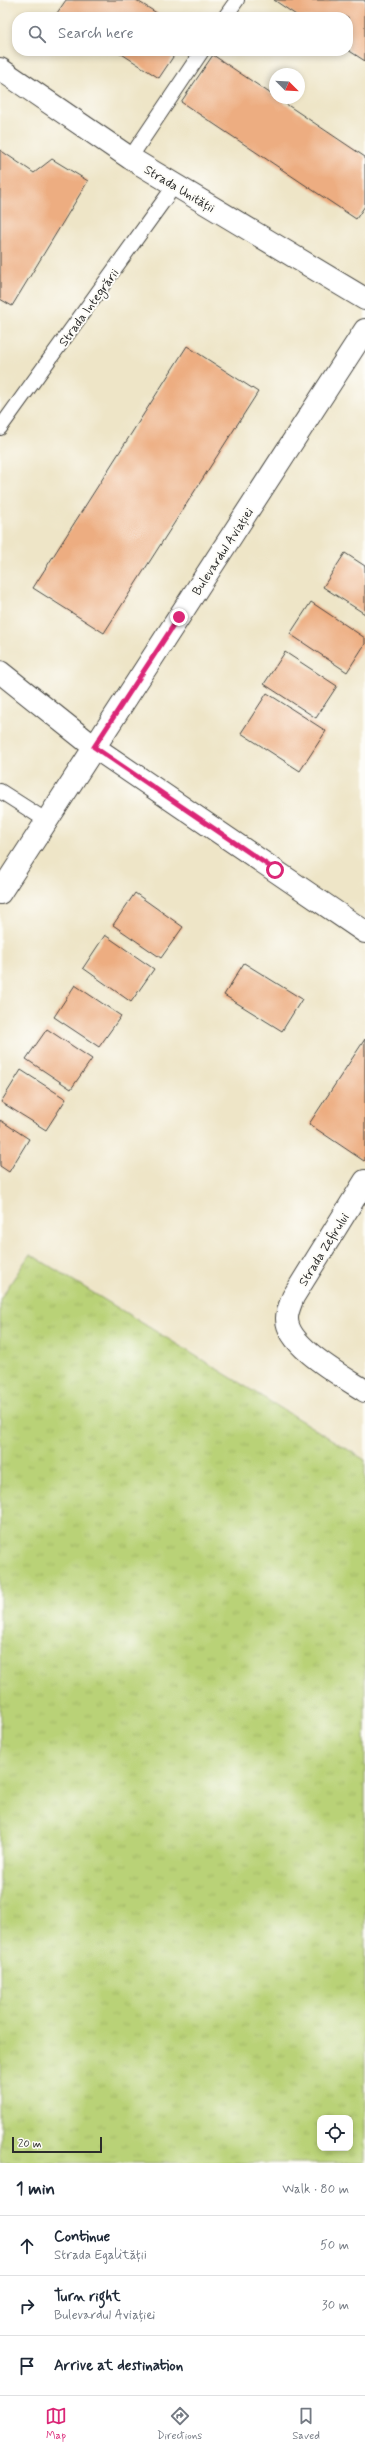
<!DOCTYPE html>
<meta charset="utf-8">
<style>
:root{--surface:#fff;--page:#f2f2f3;--text:#1f2937;--muted:#747a83;--line:#e0e1e3;--accent:#db2777}
body{margin:0;font-family:Mynerve,sans-serif;background:var(--page);color:var(--text)}
.controls{position:absolute;right:12px;bottom:12px;display:grid;overflow:hidden;border-radius:8px;box-shadow:0 2px 6px #0003}
.controls button{width:36px;height:36px;display:grid;place-items:center;padding:0;border:0;border-bottom:1px solid var(--line);background:var(--surface);color:var(--text);font:20px sans-serif}
.compass{position:absolute;left:269px;top:68px;width:36px;height:36px;border-radius:50%;background:var(--surface);box-shadow:0 2px 6px #0003;rotate:114deg}
.scale{position:absolute;left:12px;bottom:10px;width:90px;box-sizing:border-box;padding-left:4px;border:2px solid #2b2b2b;border-top:0;font-size:11px;line-height:14px;white-space:nowrap;color:#2b2b2b;-webkit-text-stroke:3px #fdfcf7;paint-order:stroke}
.stop{position:absolute;width:12px;height:12px;margin:-9px;border:3px solid #db2777;border-radius:50%;background:#fff}
.stop.end{background:#db2777;border-color:#fff;box-shadow:0 1px 4px #0008}
.list{margin:0;padding:0;list-style:none}
h2{display:flex;justify-content:space-between;align-items:center;height:52px;margin:0;padding:0 16px;font-size:17px}
h2 small{font-size:13px;font-weight:400;color:var(--muted)}
.list li{display:grid;grid-template-columns:26px 1fr auto;gap:12px;align-items:center;box-sizing:border-box;height:60px;padding:0 16px;border-top:1px solid var(--line)}
.list b{display:block;font-size:15px;white-space:nowrap}
.list p{margin:0;font-size:13px;white-space:nowrap;color:var(--muted)}
.list em{font-size:13px;font-style:normal;color:var(--muted)}
.icon{flex:none;width:22px;height:22px;fill:none;stroke:currentColor;stroke-width:2;stroke-linecap:round;stroke-linejoin:round}
.map{position:relative;flex:none;width:365px;height:2163px;overflow:hidden}
.search{position:absolute;background:var(--surface);box-shadow:0 2px 6px #0003;left:12px;right:12px;top:12px;height:44px;display:flex;align-items:center;gap:10px;box-sizing:border-box;padding:0 14px;border-radius:16px;color:var(--muted);font-size:15px}
.sheet{height:232px;background:var(--surface)}
nav{display:flex;justify-content:space-around;align-items:center;box-sizing:border-box;height:56px;border-top:1px solid var(--line);background:var(--surface);font-size:11px;color:var(--muted)}
nav a{display:grid;justify-items:center;gap:2px}
nav .on{color:var(--accent)}
.map>svg:first-child{display:block}
</style>
<div class="map">
<svg width="365" height="2163" viewBox="0 0 365 2163">
<defs>
<pattern id="grass-tufts" width="24" height="20" patternUnits="userSpaceOnUse"><rect width="24" height="20" fill="#b9d277"/><path d="M3 7l-1-3M5 7V3M7 7l1-3M15 17l-1-3M17 17v-4M19 17l1-3" fill="none" stroke="#9fb467"/></pattern>
</defs>
<rect width="100%" height="100%" fill="#fdfcf7"/>
<filter id="ink" filterUnits="userSpaceOnUse"><feTurbulence type="fractalNoise" baseFrequency=".025" numOctaves="2"/><feDisplacementMap in="SourceGraphic" scale="8" xChannelSelector="R" yChannelSelector="G"/><feConvolveMatrix kernelMatrix="1 2 1 2 8 2 1 2 1" color-interpolation-filters="sRGB"/></filter>
<filter id="wash" filterUnits="userSpaceOnUse"><feTurbulence type="fractalNoise" baseFrequency=".012" numOctaves="4" result="noise"/><feDisplacementMap in="SourceGraphic" scale="16" xChannelSelector="R" yChannelSelector="G"/><feGaussianBlur stdDeviation="0.9" result="paint"/><feColorMatrix in="noise" values="0 0 0 0 0 0 0 0 0 0 0 0 0 0 0 0 0 1.4 0 .05"/><feComposite in="paint" operator="in"/></filter>
<g filter="url(#wash)">
<rect width="100%" height="100%" fill="#eee5c7"/>
<path fill="url(#grass-tufts)" stroke="#727e51" fill-rule="evenodd" d="M30 1254 365 1460V2163H0V1299ZM320 2118H350V2148H320Z"/>
<g id="blocks">
<path fill="#edad81" d="M66 0H136L163 17H63L57 13Z
M274 0H365V61L348 50V17H299Z
M117 51H177L159 78Z
M213 55 365 157V206L356 219 181 102Z
M0 150 34 173 52 159 88 181 12 306 0 299Z
M187 346 258 392 104 633 33 588Z
M345 553 365 566V614L323 587Z
M311 602 365 638V644L347 672 290 634Z
M285 652 337 686 316 718 264 684Z
M267 693 326 731 300 771 241 733Z
M135 893 183 927 161 958 113 925Z
M105 935 154 969 131 1002 83 968Z
M244 963 302 999 282 1031 224 995Z
M75 985 121 1016 99 1047 54 1017Z
M47 1029 92 1059 71 1089 26 1059Z
M365 1039V1160L364 1161 309 1124Z
M21 1070 66 1099 46 1130 1 1102Z
M0 1120 29 1139 9 1172 0 1166Z"/>
</g>
</g>
<g filter="url(#ink)">
<use href="#blocks" fill-opacity="0" stroke="#484742" stroke-width="1"/>
<g fill="none" stroke-linecap="round" stroke-linejoin="round">
<defs>
<path id="service" d="M225 17 237 0
M130 158 202 51
M0 428 175 185
M0 791 47 821"/>
<path id="minor" d="M0 69 130 158 365 299
M0 672 94 747 365 932
M0 893 365 330
M365 1181 293 1297C291 1303 287 1311 287 1318 286 1346 344 1377 365 1391"/>
</defs>
<use href="#service" stroke="#484742" stroke-width="16"/>
<use href="#minor" stroke="#484742" stroke-width="24"/>
<use href="#service" stroke="#fff" stroke-width="14"/>
<use href="#minor" stroke="#fff" stroke-width="22"/>
</g>
</g>
<g fill="none" stroke-linecap="round" stroke-linejoin="round" filter="url(#ink)">
<path stroke="#db2777" stroke-width="5" d="M179 617 94 747 275 870"/>
</g>
<g text-anchor="middle" stroke-width="4" stroke-linejoin="round" paint-order="stroke">
<g font-size="13" fill="#2b2b2b" stroke="#fdfcf7">
<text transform="translate(180 188) rotate(31)" y="5">Strada Unității</text>
<text transform="translate(88 307) rotate(-54)" y="5">Strada Integrării</text>
<text transform="translate(222 551) rotate(-57)" y="5">Bulevardul Aviației</text>
<text transform="translate(323 1249) rotate(-58)" y="5">Strada Zefirului</text>
</g>
</g>
</svg>
<div class="controls">
<button><svg class="icon" aria-label="locate" viewBox="0 0 24 24"><circle cx="12" cy="12" r="6"/><path d="M12 2v4M12 18v4M2 12h4M18 12h4"/></svg></button>
</div>
<svg class="compass" viewBox="-18 -18 36 36"><path d="M0-13l5 13h-10z" fill="#e53935"/><path d="M0 13l5-13h-10z" fill="#747a83"/></svg>
<div class="scale">20 m</div>
<div class="stop" style="left:275px;top:870px"></div>
<div class="stop end" style="left:179px;top:617px"></div>
<div class="search"><svg class="icon" aria-label="search" viewBox="0 0 24 24"><circle cx="10" cy="10" r="6"/><path d="M15 15l6 6"/></svg>Search here</div>
</div>
<section class="sheet">
<h2>1 min<small>Walk · 80 m</small></h2>
<ul class="list">
<li><svg class="icon" aria-label="ahead" viewBox="0 0 24 24"><path d="M12 20V5M6 11l6-6 6 6"/></svg><div><b>Continue</b><p>Strada Egalității</p></div><em>50 m</em></li>
<li><svg class="icon" aria-label="right" viewBox="0 0 24 24"><path d="M7 20v-9h11M14 6l5 5-5 5"/></svg><div><b>Turn right</b><p>Bulevardul Aviației</p></div><em>30 m</em></li>
<li><svg class="icon" aria-label="arrive" viewBox="0 0 24 24"><path d="M6 21V4h12l-3 4 3 4H6"/></svg><div><b>Arrive at destination</b></div></li>
</ul>
</section>
<nav>
<a class="on"><svg class="icon" aria-label="map" viewBox="0 0 24 24"><path d="M3 6l6-2 6 2 6-2v14l-6 2-6-2-6 2zM9 4v14M15 6v14"/></svg>Map</a>
<a><svg class="icon" aria-label="directions" viewBox="0 0 24 24"><path d="M12 3l9 9-9 9-9-9zM9 14v-3h6M13 9l2 2-2 2"/></svg>Directions</a>
<a><svg class="icon" aria-label="saved" viewBox="0 0 24 24"><path d="M7 4h10v16l-5-4-5 4z"/></svg>Saved</a>
</nav>
